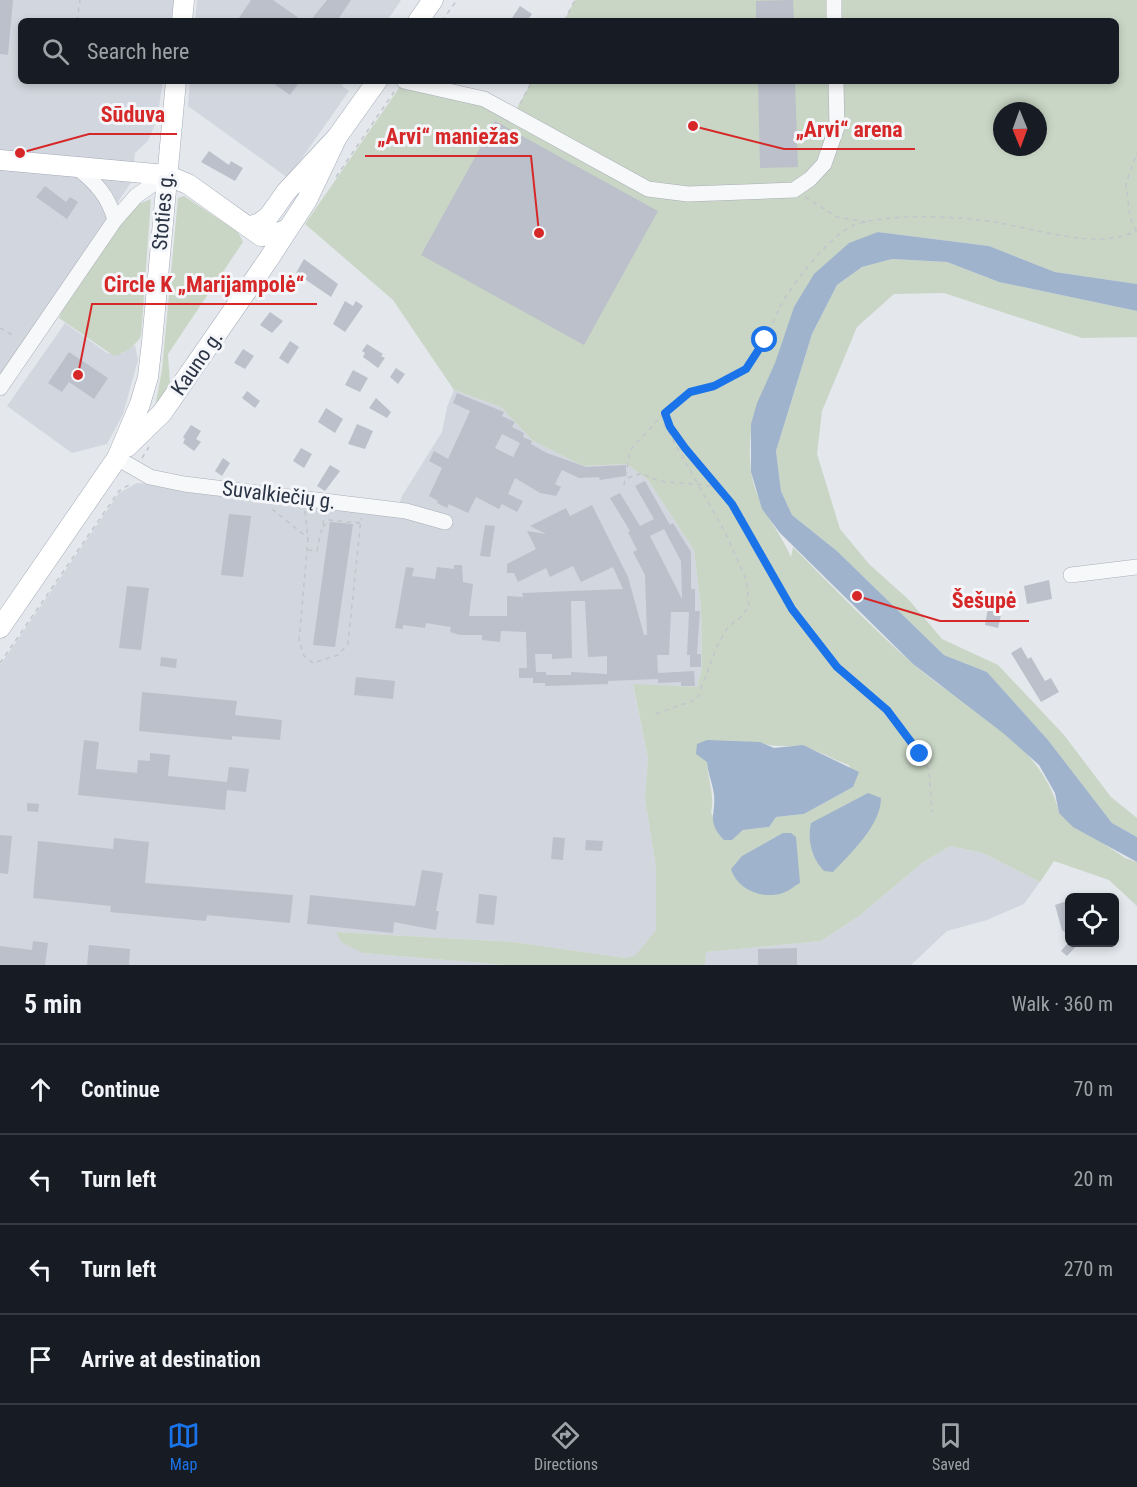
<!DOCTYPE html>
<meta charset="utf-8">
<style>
:root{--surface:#171b24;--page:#242831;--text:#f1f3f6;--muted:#9ea1a6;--line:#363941;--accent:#1a73e8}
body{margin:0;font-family:"Roboto Condensed",sans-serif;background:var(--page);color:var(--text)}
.controls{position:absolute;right:18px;bottom:18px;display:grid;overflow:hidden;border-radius:9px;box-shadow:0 3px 9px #0003}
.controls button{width:54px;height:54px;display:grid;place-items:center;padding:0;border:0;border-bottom:2px solid var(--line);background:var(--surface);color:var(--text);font:30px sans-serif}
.compass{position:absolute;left:993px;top:102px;width:54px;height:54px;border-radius:50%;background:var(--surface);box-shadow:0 3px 9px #0003;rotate:179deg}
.stop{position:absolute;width:18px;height:18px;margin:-14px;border:4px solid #1a73e8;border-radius:50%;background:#fff}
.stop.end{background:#1a73e8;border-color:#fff;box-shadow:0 2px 6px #0008}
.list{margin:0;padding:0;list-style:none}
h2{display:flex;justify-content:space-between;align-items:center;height:78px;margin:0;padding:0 24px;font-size:26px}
h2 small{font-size:20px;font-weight:400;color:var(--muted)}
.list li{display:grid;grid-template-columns:39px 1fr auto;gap:18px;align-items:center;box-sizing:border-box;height:90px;padding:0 24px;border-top:2px solid var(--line)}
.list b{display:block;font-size:22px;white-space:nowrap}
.list em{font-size:20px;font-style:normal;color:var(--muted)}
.icon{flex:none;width:33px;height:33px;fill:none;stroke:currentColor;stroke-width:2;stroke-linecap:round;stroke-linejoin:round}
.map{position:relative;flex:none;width:1137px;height:965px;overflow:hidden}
.search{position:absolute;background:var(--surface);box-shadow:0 3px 9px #0003;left:18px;right:18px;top:18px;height:66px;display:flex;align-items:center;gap:15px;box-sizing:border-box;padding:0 21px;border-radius:9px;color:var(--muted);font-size:22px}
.sheet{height:438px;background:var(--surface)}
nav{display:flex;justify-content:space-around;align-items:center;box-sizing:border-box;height:84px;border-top:2px solid var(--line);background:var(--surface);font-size:16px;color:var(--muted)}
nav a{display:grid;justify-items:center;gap:3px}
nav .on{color:var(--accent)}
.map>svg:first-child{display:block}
</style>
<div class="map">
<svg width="1137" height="965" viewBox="0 0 1137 965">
<rect width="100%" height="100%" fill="#e4e7ec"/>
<path fill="#d2d6de" d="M0 0H176L173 21H21V81H163L157 119 148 141 135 153 132 181 0 376Z
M197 0H401L387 21H195Z
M190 81H345L342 86 349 91 288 178 188 106Z
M65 323 107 353 122 354 135 345 138 360 123 414 107 444 72 453 7 406Z
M454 390 501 407 533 441 583 466 627 464 648 480 694 550 701 608 702 668 697 687 633 685 648 758 645 798 656 868V930L635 957 625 958 513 942 337 932 363 953 505 965H0V665L119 493 137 483 148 484 397 510 402 496 442 432 447 407Z
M950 846 983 853 1040 882 1024 904 987 920 947 931 911 965H705L706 952 821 941 859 916 922 863Z"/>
<path fill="#c9d6c5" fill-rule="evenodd" d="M575 0H1137V284L1055 272 989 246 878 232C857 258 836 285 816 311 777 361 743 403 751 471 755 503 778 528 791 557L793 547C832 586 870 626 912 663 964 709 1043 741 1059 813L1125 858 1137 862V906L1109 880 1054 861 1040 882 983 853 950 846 922 863 859 916 821 941 706 952 705 965H505L363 953 341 942 336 932 513 942 625 958 635 956 656 930V868L645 798 648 758 633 684 697 687 702 668 701 608 694 550 648 480 627 464 583 466 533 441 501 407 454 390 393 300 305 224 404 81 513 115 532 81H1116V21H564ZM1002 111H1038V147H1002ZM759 742C779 750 795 743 806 747 821 752 834 760 849 765L853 787 804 814 775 817 769 827 743 830 732 840 711 813C715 793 708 782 707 762Z
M184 196 238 232 243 242 168 354 170 386 155 407 162 370 178 198Z
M151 199 141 336C134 347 126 353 114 356L59 318 64 306 134 206Z
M892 259 947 262 999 282 1137 311V337L1082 338 944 293 894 294 857 327 822 411 817 454 840 529 869 564 909 600 942 639 998 665 1064 735 1111 797 1137 818V837L1112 823 1048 740 987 672 944 655 837 551 792 515 781 491 776 451 812 334 837 285 862 267Z"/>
<path fill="#9fb4cc" d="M878 232 989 246 1055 272 1137 284V311L999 282 947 262 892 259 862 267 837 285 812 334 776 451 781 491 792 515 837 551 944 655 987 672 1048 740 1112 823 1137 837V862L1073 827 1059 813 1055 793 1039 765 1003 733 913 664 780 533 762 509 751 472V424L757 403 775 363 794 307 814 274 849 243Z
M707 740 760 742 774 748 803 745 859 772 853 787 804 814 776 817 769 827 743 830 732 840H724C706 821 716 815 714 795 713 785 708 774 707 762L696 754 697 744Z
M868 793 881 798C881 825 851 853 833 872L824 871C812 859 807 840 811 823Z
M783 833H791L796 837 800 883C794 886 789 891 783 893 762 900 737 889 731 869L742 856Z"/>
<path fill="#bbc0ca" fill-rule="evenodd" d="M0 0H13L8 55 0 54Z
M251 0H273L303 21H243L239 18Z
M327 0H351L337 21H310Z
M793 0 794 21H756V1Z
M520 6 532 14 527 21H517L512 18Z
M270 81H300L290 95Z
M758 81H795L798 167 760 168Z
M495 121 658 211 584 345 421 255Z
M209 151 229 165 231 161 243 168 235 181 201 162Z
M45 186 66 202 70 197 78 202 67 219 36 197Z
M304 259 338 284 331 297 296 273Z
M345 301 353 306 356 301 363 306 345 332 333 324Z
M270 312 283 321 272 333 260 325Z
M290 341 299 347 288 364 279 358Z
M367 344 383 354 381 356 385 358 378 368 363 357 365 353 362 351Z
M243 349 254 356 245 369 234 363Z
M69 352 108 378 94 399 69 382 62 392 48 383Z
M396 368 405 374 398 384 390 377Z
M353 370 368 378 360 392 345 385Z
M247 391 260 401 255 408 242 398Z
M457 393 504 412 502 416 515 422 512 427 524 433 523 437 532 441 531 444 547 453 586 467 626 465V476L600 480 599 477 579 478 562 470 555 484 561 487 556 496 540 493 515 478 508 494 523 501 517 512 502 504 499 509 476 497 468 513 449 504 447 508 437 503 438 501 429 496 442 468 429 461 434 451 448 459 470 411 453 403ZM502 434 520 443 513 457 495 448Z
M376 398 391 412 387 418 369 408Z
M326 408 343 419 335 433 318 422Z
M357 424 373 431 365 449 348 444Z
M191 425 201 431 196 439 201 442 194 451 183 443 185 439 183 437Z
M301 448 312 454 304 468 293 461Z
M223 458 230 463 222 476 215 471Z
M330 465 340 471 325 491 317 486Z
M645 481 670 525 673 523 691 552V589H695V611H700L697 654H701V667H690V655H687L689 612H671L669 655H657L658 673 694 671 695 686H681V682L658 683V679L608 681V684L545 686V683H533V678H519V668H527L526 632 501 631 500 642 482 640V635H460L450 632 451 627 426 623 425 628 403 625V629L395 628 406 567 414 568 412 576 435 579 437 567 454 569V565H462L463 582 473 584 469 616H507V596L523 597 522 593 623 589 613 567 581 582 573 566 550 577 546 568 518 582 514 573H507V564L536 549 527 531 546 534 530 526 566 508 570 516 592 505 628 577 644 635H647L645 575 633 552 637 550 628 532 630 531 610 498 620 493 640 526 654 519 635 486ZM664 529 681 561 682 599 650 536ZM571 601H585L588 657 607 656V674L571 672V675H546V672H536L535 654H552V659L572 658Z
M229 514 251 516 243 577 221 575Z
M330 522 353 524 335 647 313 645Z
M485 525 495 526 490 557 480 556Z
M1049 580 1052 599 1027 604 1024 586Z
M127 586 149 588 141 650 119 648Z
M988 608 1002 611 998 628 985 625Z
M1021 647 1028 659 1031 657 1045 681 1051 678 1059 692 1041 702 1011 653Z
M161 657 177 659 176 668 160 666Z
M356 677 395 681 393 699 354 695Z
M142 692 237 701 235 715 282 720 280 740 232 736V740L139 731Z
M84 740 99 742 96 769 137 773 138 760 150 761V753L170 755 168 776 227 782 229 767 249 769 246 792 227 790 225 810 78 795Z
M27 803 39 804 38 812 27 811Z
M0 835 12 836 8 874 0 873Z
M553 837 565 838 563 860 551 859Z
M114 838 149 842 145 883 293 895 290 923 207 915 206 921 110 912 111 906 33 898 38 841 113 849Z
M586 840 603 841 602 851 585 850Z
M422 870 443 873 436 911H439L436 930 394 922 393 933 307 924 310 895 415 906Z
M479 894 497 896 494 925 476 923Z
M1070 900V937L1062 930 1055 905Z
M33 941 48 943 45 965H0V946L32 950Z
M1069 942H1080L1067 956 1061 951Z
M89 945 130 949 129 965H87Z
M797 948V965H758V949Z"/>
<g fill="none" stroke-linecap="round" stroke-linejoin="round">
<defs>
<path id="minor" d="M834 0V21
M404 81 484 99 648 189 688 194 794 190 810 179 824 164 837 127 836 81
M76 167C96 183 108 195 115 220
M0 388 115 220 136 196 166 175
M117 458 150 477 184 484 406 511 445 522
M1071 575 1137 567"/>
<path id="major" d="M182 21 184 0
M418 21 433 0
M0 160 166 175 188 184 261 236 274 235 287 229
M248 227 260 223 269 216 286 192 337 137 377 81
M127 447 162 413 270 257 307 200 337 137
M0 628 117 458 140 404 148 377 152 342 176 81"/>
</defs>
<use href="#minor" stroke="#a9aeb7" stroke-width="16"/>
<use href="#major" stroke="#a3abb8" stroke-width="21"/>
<path stroke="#c2c5cb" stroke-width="1.5" stroke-dasharray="4.5 4.5" stroke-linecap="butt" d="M77 21 80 0
M442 21 457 0
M564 21 575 0
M520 104 532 81
M336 177 394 92
M805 197 837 217 866 222
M1136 231 1130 217 1126 184 1137 152
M0 328 16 337
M665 414 670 427 685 449 732 504 793 609 837 667 887 710 920 754 929 770 932 812
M142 458 149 447
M628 478 642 473C665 489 697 478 723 491
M624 485 630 451 635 444C653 428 667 405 687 393 704 384 730 384 746 369 762 355 770 328 779 309 789 287 831 234 854 225 887 213 959 216 994 222 1034 228 1101 252 1137 230
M272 509 308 538
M305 511 308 539 299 641 304 656 313 663 338 655 348 644 361 518
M323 527 329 520 360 523
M308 550 317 551 325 514
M0 663 119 491 132 483
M656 714 697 699 717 646 728 627 742 616 749 606 746 579 725 532 661 419"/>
<use href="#minor" stroke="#f7f8fa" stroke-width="15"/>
<use href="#major" stroke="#fff" stroke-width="20"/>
</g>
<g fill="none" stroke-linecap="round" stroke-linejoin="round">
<path stroke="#1a73e8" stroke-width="8" d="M765 340 746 369 714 386 690 392 665 413 670 427 685 448 732 504 792 609 837 667 887 710 920 754"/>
</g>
<g text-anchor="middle" stroke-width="6" stroke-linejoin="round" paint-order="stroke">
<g font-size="21" fill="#2b3445" stroke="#f4f6f9">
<text transform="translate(163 211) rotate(-85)" y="7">Stoties g.</text>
<text transform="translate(197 363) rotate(-55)" y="7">Kauno g.</text>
<text transform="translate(279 495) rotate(7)" y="7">Suvalkiečių g.</text>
</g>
</g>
<path fill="none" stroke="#d62828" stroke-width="2" d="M20 153L89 134H177M693 126L784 149H915M539 233L531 156H365M78 375L92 304H317M857 596L940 621H1029"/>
<g fill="#d62828" stroke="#f4f6f9" stroke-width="2">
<circle cx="20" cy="153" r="6"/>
<circle cx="693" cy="126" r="6"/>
<circle cx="539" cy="233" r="6"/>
<circle cx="78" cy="375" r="6"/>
<circle cx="857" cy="596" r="6"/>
</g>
<g font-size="22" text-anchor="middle" font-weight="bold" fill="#d62828" stroke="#f4f6f9" stroke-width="6" stroke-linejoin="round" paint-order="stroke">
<text x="133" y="122">Sūduva</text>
<text x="849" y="137">„Arvi“ arena</text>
<text x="448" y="144">„Arvi“ maniežas</text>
<text x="204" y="292">Circle K „Marijampolė“</text>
<text x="984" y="608">Šešupė</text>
</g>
</svg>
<div class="controls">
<button><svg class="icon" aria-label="locate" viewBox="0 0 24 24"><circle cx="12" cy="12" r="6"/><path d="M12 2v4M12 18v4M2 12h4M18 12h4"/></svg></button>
</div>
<svg class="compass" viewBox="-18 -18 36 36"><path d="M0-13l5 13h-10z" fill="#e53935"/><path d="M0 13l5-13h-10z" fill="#9ea1a6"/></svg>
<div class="stop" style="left:765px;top:340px"></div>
<div class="stop end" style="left:920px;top:754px"></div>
<div class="search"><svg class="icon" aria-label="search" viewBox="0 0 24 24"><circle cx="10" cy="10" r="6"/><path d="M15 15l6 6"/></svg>Search here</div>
</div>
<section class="sheet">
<h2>5 min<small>Walk · 360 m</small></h2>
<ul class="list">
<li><svg class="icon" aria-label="ahead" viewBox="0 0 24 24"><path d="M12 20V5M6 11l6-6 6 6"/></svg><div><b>Continue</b></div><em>70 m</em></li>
<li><svg class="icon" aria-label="left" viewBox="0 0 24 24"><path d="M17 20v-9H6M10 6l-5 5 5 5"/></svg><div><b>Turn left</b></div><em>20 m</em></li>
<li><svg class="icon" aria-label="left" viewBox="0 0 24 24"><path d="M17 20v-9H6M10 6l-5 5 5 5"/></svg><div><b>Turn left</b></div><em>270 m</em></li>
<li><svg class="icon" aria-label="arrive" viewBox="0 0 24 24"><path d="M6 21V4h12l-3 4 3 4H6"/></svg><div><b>Arrive at destination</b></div></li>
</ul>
</section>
<nav>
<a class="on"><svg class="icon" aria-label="map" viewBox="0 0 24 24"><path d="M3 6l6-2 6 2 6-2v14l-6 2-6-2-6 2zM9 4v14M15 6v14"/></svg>Map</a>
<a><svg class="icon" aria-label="directions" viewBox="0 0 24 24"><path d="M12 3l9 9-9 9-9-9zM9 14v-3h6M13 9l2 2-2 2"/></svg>Directions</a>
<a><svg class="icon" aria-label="saved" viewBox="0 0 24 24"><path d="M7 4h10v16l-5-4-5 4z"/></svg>Saved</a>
</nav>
